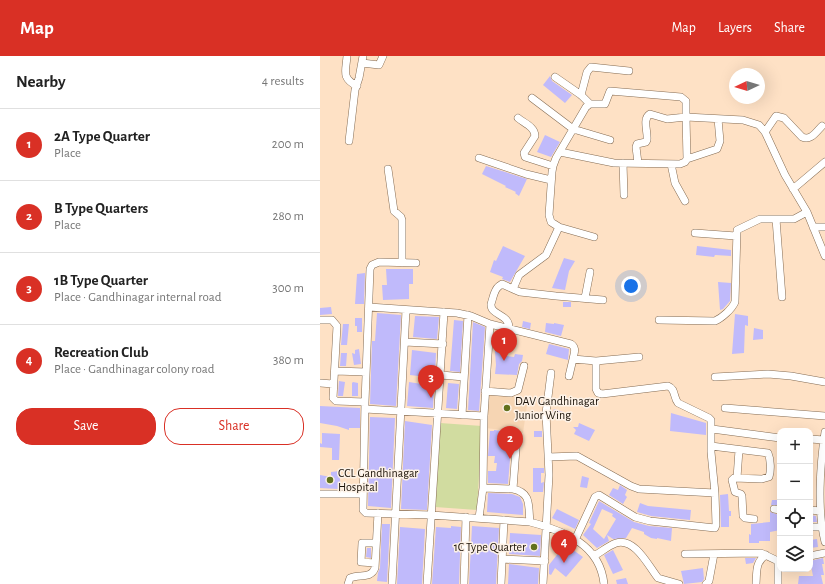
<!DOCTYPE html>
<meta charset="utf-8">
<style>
:root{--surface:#fff;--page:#f6f6f6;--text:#222;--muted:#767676;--line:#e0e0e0;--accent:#d93025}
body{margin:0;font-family:"Alegreya Sans",sans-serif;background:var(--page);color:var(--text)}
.controls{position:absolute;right:12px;bottom:12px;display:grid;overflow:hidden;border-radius:8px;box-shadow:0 4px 16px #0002}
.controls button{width:36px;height:36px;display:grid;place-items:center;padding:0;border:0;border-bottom:1px solid var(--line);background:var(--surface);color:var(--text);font:20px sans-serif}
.compass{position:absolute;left:409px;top:12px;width:36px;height:36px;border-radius:50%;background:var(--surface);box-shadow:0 4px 16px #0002;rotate:266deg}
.you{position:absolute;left:311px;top:230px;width:14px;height:14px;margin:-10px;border:3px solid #fff;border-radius:50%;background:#1a73e8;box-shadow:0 0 0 6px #1a73e833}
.badge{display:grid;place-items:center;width:26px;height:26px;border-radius:50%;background:var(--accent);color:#fff;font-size:13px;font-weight:700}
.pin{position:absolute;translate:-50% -33px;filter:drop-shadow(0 1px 2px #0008)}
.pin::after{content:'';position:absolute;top:21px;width:14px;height:12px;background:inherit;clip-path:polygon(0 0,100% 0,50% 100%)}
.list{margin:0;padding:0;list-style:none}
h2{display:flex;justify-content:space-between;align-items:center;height:52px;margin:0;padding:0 16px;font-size:17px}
h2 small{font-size:13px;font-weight:400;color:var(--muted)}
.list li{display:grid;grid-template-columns:26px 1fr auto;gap:12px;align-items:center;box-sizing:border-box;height:72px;padding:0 16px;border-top:1px solid var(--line)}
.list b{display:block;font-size:15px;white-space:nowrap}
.list p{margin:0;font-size:13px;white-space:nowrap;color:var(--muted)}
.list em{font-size:13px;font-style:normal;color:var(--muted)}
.actions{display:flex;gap:8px;padding:12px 16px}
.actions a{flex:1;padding:9px 0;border:1px solid var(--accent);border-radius:16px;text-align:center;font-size:14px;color:var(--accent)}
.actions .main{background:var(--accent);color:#fff}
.icon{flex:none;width:22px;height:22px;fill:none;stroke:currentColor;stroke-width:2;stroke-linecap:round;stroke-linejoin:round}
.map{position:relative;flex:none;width:505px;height:528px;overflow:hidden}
header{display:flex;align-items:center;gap:24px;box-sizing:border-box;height:56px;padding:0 20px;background:var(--accent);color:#fff}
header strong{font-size:19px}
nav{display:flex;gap:22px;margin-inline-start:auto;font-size:14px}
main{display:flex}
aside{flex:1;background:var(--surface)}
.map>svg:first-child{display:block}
</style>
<header>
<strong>Map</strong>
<nav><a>Map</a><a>Layers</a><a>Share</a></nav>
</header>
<main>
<aside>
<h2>Nearby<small>4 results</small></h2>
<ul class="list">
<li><span class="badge">1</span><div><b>2A Type Quarter</b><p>Place</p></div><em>200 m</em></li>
<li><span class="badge">2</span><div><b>B Type Quarters</b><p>Place</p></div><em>280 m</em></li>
<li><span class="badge">3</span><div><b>1B Type Quarter</b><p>Place · Gandhinagar internal road</p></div><em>300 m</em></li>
<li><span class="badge">4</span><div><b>Recreation Club</b><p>Place · Gandhinagar colony road</p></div><em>380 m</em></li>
</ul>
<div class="actions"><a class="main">Save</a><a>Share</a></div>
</aside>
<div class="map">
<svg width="505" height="528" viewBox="0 0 505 528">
<rect width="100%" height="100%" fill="#fee1c5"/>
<path fill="#f6d5b3" d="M169 339 208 342 203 377 166 372Z"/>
<path fill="#d1dca0" d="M120 367 162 370 157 454 115 451Z"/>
<path fill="#c0bafb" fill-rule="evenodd" d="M230 20 232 25 252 39 245 47 223 29Z
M225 79 240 86 231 101 217 96Z
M166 110 207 123 199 140 195 137 196 136 185 131 186 130 162 118Z
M183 190 205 200 190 226 182 223 183 221 170 216 174 204 176 205Z
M377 190 411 194V200L395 199 394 201 376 199Z
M244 202 255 205 249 215 245 234 232 232Z
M66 213H93V228H89V243L63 244 62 229H67Z
M45 217 44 248H35L37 218Z
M398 226 411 227 410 245 403 253 400 254Z
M243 246H251V251H243Z
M11 251 12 258 0 259V252Z
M57 257 81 259 76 350 50 348 52 285H55Z
M415 258 428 260V270L425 269 424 297 412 298Z
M95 260 119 261 117 283 93 281Z
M35 262H42V276H37V270H35Z
M134 264 143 265 140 316 130 315Z
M203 265 211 267 210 273 202 271Z
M153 266 165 271 159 355 148 354Z
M226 267 234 268V267L244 269 241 280 225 276Z
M23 268H29L27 289H21Z
M434 272 443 274V283L433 284Z
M229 288 249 293 248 304 226 298Z
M39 293 41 308 34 309 32 297 35 298V294Z
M92 294 116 297 115 322 90 319Z
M175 295H186L187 300 194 301 195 298 203 299 202 305 199 308 197 319 175 318 176 309Z
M21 297H27L26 310H20Z
M19 325 25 326 23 340H18Z
M33 326 38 327V340H32V327Z
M89 326 114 330 113 352 87 350Z
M128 327 139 328 137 353 126 352Z
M0 350 40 352V372H29V374L17 370 0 367Z
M234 353 243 356 240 364 231 360Z
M351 357 386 367V379L350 375Z
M50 361 75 362 71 452 48 450Z
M85 365 112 369 107 454 81 453Z
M259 367 275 374 269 385 254 378 256 374 253 371H258Z
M174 374 193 376 192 379 188 428 168 427V415H176L177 407H174L175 400H168L170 375H174Z
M214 375H222V381H214Z
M2 377 20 378 19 404H12V392L0 391V387L2 388Z
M213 412H224V417H221V427L224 426 223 436H213Z
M19 415 21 432 18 433 0 432V419L11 421V416Z
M262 420 269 422 267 432 260 431Z
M300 429 307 434 305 439 307 441 303 448 289 439 293 432 298 434Z
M168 437 192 438 200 441 203 448V459L167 456Z
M408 438 409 455H411V460H409V471H401L400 439Z
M452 444H460V449H451Z
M279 445 314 466 329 470 352 472 351 485 337 482V483L331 482 324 478V476L312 472 306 482 293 483 287 479 289 485 277 492 263 479 271 468 269 467ZM282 453 293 458 292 460 296 463 284 483 273 473Z
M320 447 328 450 371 454 370 464 331 460 317 456Z
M237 453 259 464 255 473 232 462Z
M450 456 459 459 460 474 450 476V485H439V487H429V478L431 479V468L450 466Z
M490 459 496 460 497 466H490Z
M62 468H70L67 526 57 525 58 517 60 512Z
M131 470 141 471 139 528H112L116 471 131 472Z
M152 470 179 472 176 528H149Z
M80 471 105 473 102 528H77Z
M190 477 221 479 220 500 189 498Z
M497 483 498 491 490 492V484Z
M244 490 248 491 247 493 249 491 263 501 246 521 235 512 231 519 229 518V509Z
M47 492H51V502L46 501Z
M293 494 303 514 293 518 284 499Z
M425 502H436L433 507 426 508Z
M503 502 504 508H502L504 519H501L503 528H478L479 520H493L490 505Z
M189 508 219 512 218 528H188Z
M383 512 384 523 382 526 364 528 361 515Z
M306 522 308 528H297L296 524Z"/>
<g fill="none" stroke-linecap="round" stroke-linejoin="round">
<defs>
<path id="minor" d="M27 0C26 15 21 22 37 30
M42 7 59 9 63 0
M235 21 261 39 270 48
M261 39 267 16 271 11 309 15
M212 42 253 73 290 84
M198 62C204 67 215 71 215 80L204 97 205 101 233 110
M445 76 456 60 464 62 482 81C491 85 496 76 502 70
M29 85 35 34 39 22 43 0
M240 96 294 107 360 108 365 106 367 103 366 61 347 63 330 58C322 63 328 75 327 84L326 86 317 88 316 91 318 107
M159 102 206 118 231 124
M367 103 397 93 400 85 398 63
M303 107 304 139
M351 108 355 127 365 145
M68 113 74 155 81 161 82 164V207
M473 133 505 106
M456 163 462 241
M239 171 274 181
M493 171H505
M375 177 416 180
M96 207 59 206 52 209 50 213 45 346 43 454 46 457 111 459 210 466C244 475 280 488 284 528
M193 233 200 236 236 240 283 244
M265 242 270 216
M49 251 137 257 151 260 170 268
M0 264H12L17 270 13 342 16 345 45 346
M339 264 395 265C402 262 412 253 415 246L417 174 440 163H474L487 156
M189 273C190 257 170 260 171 248 172 245 173 241 174 238 176 233 177 231 182 228L193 233 199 219 226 199 239 171 231 166 229 159 232 116 233 110 236 102 266 51 270 48H285L290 35 361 41 366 45V61L423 64 439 69 445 76 465 119 487 156 505 200
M85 286 123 288
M276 305 319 301
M15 315 46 316
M121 319 144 321
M249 320 253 303
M395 321 448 318 471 320 505 326
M0 327 13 328
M165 335 191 337 198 334 204 310
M405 352 505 360
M45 353 164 360
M142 359 148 259
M392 373 460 382
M505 376C500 409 497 455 505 486
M490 383 504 384
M391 390 448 397C451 404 451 415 449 421L442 423 414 422 412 424 415 436 421 438 422 440 423 460 425 462 434 463
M228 401 257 400 311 430 319 433 395 437
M417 422 419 394
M163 432 193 433 197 379
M193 433C212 437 208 450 210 466
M0 438H42
M454 453 460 454
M490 454 500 455
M159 462 163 432 164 360 170 268 251 288C257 292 254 297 253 303L276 305V333L278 337 282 338 348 330C356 333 353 341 358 347L389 362 391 364V396L395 437 396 469 395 472 330 465 315 461 279 439 275 441 255 484
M490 471H501
M365 498 441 497 460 506
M274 500C281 496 288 490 296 487 315 481 329 511 338 522L359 528
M490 500 505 497
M182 503 225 505
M55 507 41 506 42 487H56
M28 528 30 522C40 518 51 523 55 512L58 457
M72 528 86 254
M107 528 124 256
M144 528 146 461
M181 528 184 464
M223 528 229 419 226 357 231 317
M386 528 389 525 394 498
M436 528C437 516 435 506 446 499
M458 528V506"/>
</defs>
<use href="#minor" stroke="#856c53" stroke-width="8"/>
<use href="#minor" stroke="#fff" stroke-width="7"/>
</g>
<g fill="#62711e" stroke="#fdf2e7" stroke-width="1.5">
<circle cx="187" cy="352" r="4"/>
<circle cx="10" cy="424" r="4"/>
<circle cx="214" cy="491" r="4"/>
</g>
<g text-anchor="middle" stroke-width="3" stroke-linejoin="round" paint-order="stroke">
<g font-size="12" fill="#1b1208" stroke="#fdf2e7" text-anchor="start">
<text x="195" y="349">DAV Gandhinagar<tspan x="195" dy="14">Junior Wing</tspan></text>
<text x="18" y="421">CCL Gandhinagar<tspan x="18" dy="14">Hospital</tspan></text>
<text x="206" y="495" text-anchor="end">1C Type Quarter</text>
</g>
</g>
</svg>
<div class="controls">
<button>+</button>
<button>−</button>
<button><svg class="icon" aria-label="locate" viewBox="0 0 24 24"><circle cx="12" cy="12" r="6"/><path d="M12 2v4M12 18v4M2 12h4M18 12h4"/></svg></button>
<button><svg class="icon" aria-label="layers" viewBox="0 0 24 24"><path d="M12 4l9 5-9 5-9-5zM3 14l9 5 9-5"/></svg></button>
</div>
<svg class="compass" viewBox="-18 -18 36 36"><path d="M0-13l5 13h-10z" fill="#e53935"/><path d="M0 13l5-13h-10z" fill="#767676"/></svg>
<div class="you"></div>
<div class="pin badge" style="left:184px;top:305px">1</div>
<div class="pin badge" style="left:190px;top:403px">2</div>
<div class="pin badge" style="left:111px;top:342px">3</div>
<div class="pin badge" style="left:244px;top:507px">4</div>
</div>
</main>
